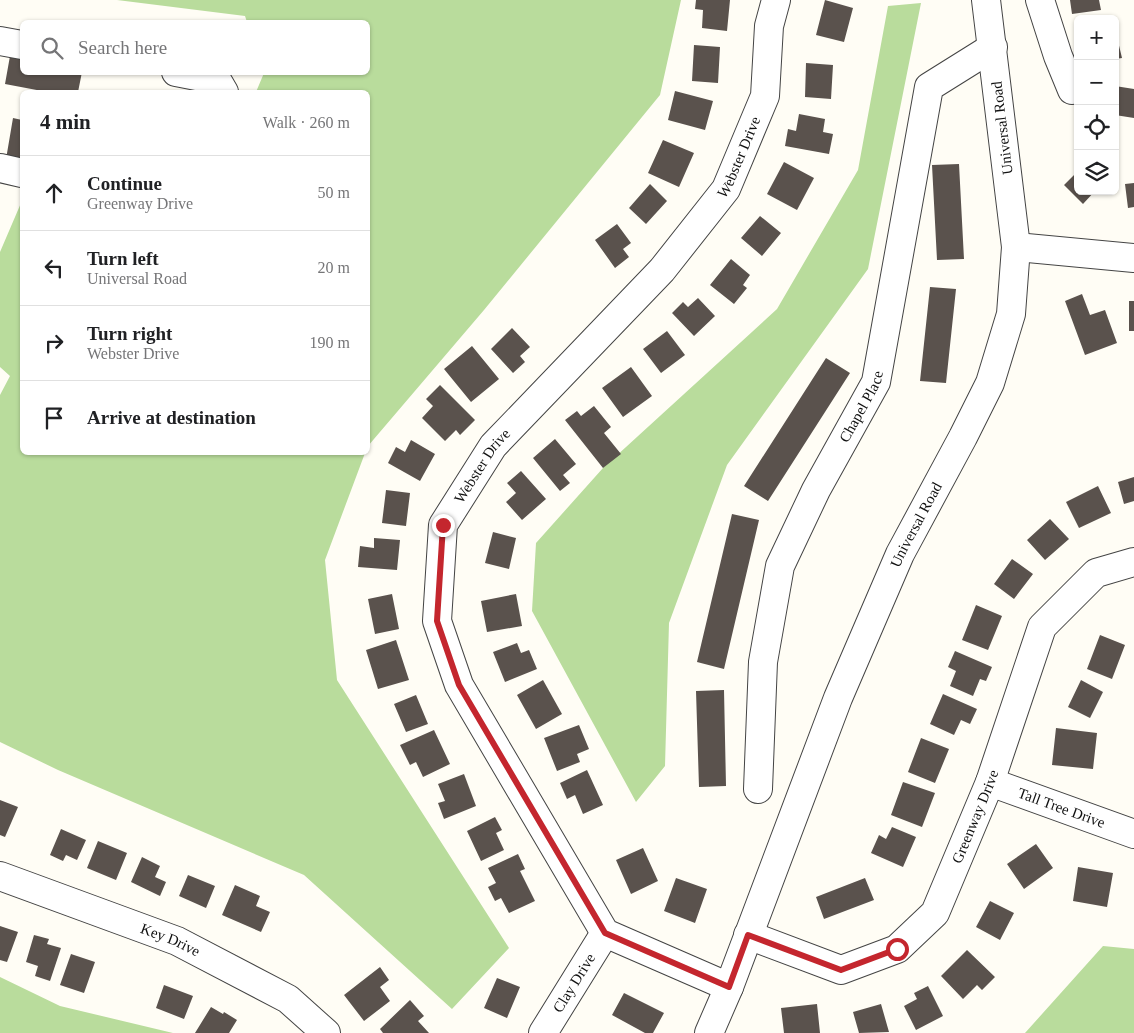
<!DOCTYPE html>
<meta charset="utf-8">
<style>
:root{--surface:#fff;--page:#f6f6f6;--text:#202124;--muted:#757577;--line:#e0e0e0}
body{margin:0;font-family:Georgia,serif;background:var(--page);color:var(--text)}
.controls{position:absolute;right:15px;top:15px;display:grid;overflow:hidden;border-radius:8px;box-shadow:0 1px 4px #0004}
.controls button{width:45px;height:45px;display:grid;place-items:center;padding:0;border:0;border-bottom:1px solid var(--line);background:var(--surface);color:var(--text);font:25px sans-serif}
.stop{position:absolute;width:15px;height:15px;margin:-11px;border:4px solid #c4262e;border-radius:50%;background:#fff}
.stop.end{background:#c4262e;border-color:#fff;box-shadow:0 1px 5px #0008}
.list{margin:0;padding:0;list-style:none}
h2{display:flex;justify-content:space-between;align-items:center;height:65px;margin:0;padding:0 20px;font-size:21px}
h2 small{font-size:16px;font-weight:400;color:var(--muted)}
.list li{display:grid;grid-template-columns:32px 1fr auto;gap:15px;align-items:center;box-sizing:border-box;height:75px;padding:0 20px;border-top:1px solid var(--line)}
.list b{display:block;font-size:19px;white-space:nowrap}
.list p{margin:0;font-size:16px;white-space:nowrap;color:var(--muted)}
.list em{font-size:16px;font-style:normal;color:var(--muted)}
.icon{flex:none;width:28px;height:28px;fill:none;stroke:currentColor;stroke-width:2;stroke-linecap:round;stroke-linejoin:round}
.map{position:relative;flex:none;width:1134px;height:1033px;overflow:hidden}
.search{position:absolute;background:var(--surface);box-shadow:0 1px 4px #0004;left:20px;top:20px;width:350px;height:55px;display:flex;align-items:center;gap:12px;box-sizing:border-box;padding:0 18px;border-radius:8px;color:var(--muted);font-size:19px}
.panel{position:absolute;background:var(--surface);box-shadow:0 1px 4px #0004;left:20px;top:90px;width:350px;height:365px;border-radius:8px}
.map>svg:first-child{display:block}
</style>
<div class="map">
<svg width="1134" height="1033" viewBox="0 0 1134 1033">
<rect width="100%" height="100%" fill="#fffdf5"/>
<path fill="#b9dc9c" d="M117 0H681L660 95 484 310 368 446V92H256L264 73 368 72V22H247L245 16Z
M921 3 868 269 727 465 669 623 665 766 636 802 532 611 536 543 603 468 777 309 858 170 888 6Z
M21 203H22V452L365 453 325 560 337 680 509 948 452 1009 304 875 58 770 0 742V395L10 376 0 367V252Z
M1103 946 1134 949V1033H1025Z
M0 977 60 1006 173 1033H0Z"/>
<path fill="#5a524d" d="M696 0H730L727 31 702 28 703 10 695 9Z
M825 0 853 8 844 42 816 35Z
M1070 0H1099L1101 10 1072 14Z
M1115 29 1122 58 1115 59Z
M694 45 720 47 718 83 692 81Z
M10 56 22 59V72H82L78 92H41L42 91 5 84Z
M806 63 833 65 831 99 805 97Z
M1115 86 1134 89V118L1115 115Z
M675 91 713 101 705 130 668 120Z
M799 114 825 119 823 132 833 134 829 154 785 146 788 129 796 131Z
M13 118 22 120V169L5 165Z
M663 140 694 153 679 187 648 173Z
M784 162 814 178 797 210 767 194Z
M959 164 964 259 937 260 932 165Z
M1078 171V191H1095L1083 204 1064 185Z
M1134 183V207L1128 208 1125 184Z
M650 184 667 201 646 224 629 208Z
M760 216 781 233 762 256 741 238Z
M617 224 631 243 623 249 629 257 615 268 595 240Z
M731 259 750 275 743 285 747 288 734 304 710 285Z
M930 287 956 289 946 383 920 381Z
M1082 294 1090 315 1105 310 1117 343 1085 355 1065 301Z
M698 298 715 316 694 336 672 313 683 302 688 307Z
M1129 301H1134V331H1129Z
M512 328 530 347 520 356 525 362 513 373 491 349Z
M667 331 685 355 661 373 643 349Z
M472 346 499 379 471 402 444 369Z
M826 358 850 373 768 501 744 486Z
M631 367 652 396 623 417 602 388Z
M440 385 475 420 460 435 456 430 445 441 422 418 433 406 426 399Z
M594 406 611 427 604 433 621 454 603 468 565 420 577 411 581 416Z
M555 439 576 464 563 475 570 483 560 491 533 458Z
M411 440 435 454 420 481 388 463 396 447 405 452Z
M521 471 546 499 522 520 506 502 516 493 507 483Z
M1134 477V501L1124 504 1118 482Z
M1098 486 1111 513 1079 528 1066 502Z
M386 490 410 493 406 526 382 523Z
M732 514 759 520 724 669 697 662Z
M1050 519 1069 539 1045 560 1027 540Z
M493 532 516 538 509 569 485 563Z
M374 538 400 540 397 570 358 567 360 546 374 548Z
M1012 559 1033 574 1014 599 994 584Z
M392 594 399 629 375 634 368 599Z
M516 594 522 626 487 632 481 601Z
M976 605 1002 616 988 650 962 640Z
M1100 635 1125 645 1112 679 1087 669Z
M396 640 409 680 378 689 366 650Z
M517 643 521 653 529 650 537 669 505 682 493 652Z
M955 651 992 667 986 681 980 679 973 696 950 686 956 671 948 667Z
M543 680 562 714 536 729 517 695Z
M1081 680 1103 692 1090 718 1068 707Z
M724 690 726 786 699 787 696 691Z
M943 694 977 709 970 724 961 720 954 735 930 724Z
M416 695 428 724 406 732 394 704Z
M579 725 589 749 577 754 580 762 557 771 544 738Z
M1056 728 1097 733 1093 769 1052 765Z
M434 730 450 764 423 777 416 762 410 765 400 745Z
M921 738 949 749 935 783 908 772Z
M587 770 603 805 583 814 575 795 567 799 560 783Z
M464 774 476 806 444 819 438 803 445 801 438 784Z
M903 782 935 793 922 827 891 815Z
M0 800 18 807 5 837 0 835Z
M495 817 502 830 496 833 504 850 481 861 467 831Z
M892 827 916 837 903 867 871 853 879 835 886 839Z
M61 829 86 840 77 860 66 855 63 861 50 855Z
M98 841 127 853 116 880 87 868Z
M1036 844 1053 868 1024 889 1007 864Z
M643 848 658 881 631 894 616 860Z
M518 854 525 869 520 871 535 901 509 913 501 898 495 901 488 887 496 883 488 868Z
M142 857 160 866 155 877 166 882 160 896 131 882Z
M1078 867 1113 873 1107 907 1073 901Z
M188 875 215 886 206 908 179 896Z
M676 878 707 889 695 923 664 911Z
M865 878 874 900 824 919 816 897Z
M235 885 260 896 256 906 270 912 261 932 222 915Z
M990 901 1014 913 1000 940 976 927Z
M0 926 18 932 7 962 0 960Z
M34 935 49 939 47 944 61 948 50 981 35 976 38 966 26 962Z
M967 950 995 977 982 990 977 985 963 999 941 976Z
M71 954 95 962 84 993 60 985Z
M380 967 389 980 380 987 390 1001 364 1021 344 995Z
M497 978 520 987 507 1018 484 1008Z
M164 985 193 996 184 1019 156 1008Z
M928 986 943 1016 916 1030 904 1006 917 999 914 993Z
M624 993 664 1013 653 1033H645L612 1015Z
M410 1000 424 1016 418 1021 429 1033H383L380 1029Z
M817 1004 820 1033H784L781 1008Z
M881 1004 889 1032 859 1033 853 1012Z
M211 1007 223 1014 224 1012 237 1020 229 1033H195Z"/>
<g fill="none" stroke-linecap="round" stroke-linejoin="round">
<defs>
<g id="minor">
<path d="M1040 0 1058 56 1072 90"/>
<path d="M0 41 22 45"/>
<path d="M176 72 217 80 224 92"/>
<path d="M0 168 22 173"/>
<path d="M1016 247 1134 258"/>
<path id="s1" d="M990 782 1134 834"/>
<path id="s2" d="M758 789 763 662 780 566 816 490 876 382 929 87 993 47"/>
<path id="s3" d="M0 876 177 941 288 999 326 1033"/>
<path id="s4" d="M748 935 841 970 897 949 935 913 990 782 1042 627 1096 573 1134 562"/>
<path id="s5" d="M729 987 605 933 459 685 437 621 443 525 493 446 662 270 726 189 765 96 769 26 776 0"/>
<path id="s6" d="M543 1033 605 933"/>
<path id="s7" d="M709 1033 729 987 838 698 900 554 963 437 990 383 1011 314 1016 247 986 0"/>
</g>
</defs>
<use href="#minor" stroke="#444" stroke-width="30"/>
<use href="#minor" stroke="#fff" stroke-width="28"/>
</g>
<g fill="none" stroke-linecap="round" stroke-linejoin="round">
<path stroke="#c4262e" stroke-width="6" d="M443 525 437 621 459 685 605 933 729 987 748 935 841 970 897 949"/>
</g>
<g text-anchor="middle" stroke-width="5" stroke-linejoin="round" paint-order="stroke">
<g font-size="15" fill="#111" stroke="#fff">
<text transform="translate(1002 128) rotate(-97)" y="5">Universal Road</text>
<text dy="5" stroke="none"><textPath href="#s5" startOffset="1062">Webster Drive</textPath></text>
<text dy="5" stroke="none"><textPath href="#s2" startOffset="404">Chapel Place</textPath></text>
<text dy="5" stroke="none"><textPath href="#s5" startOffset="658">Webster Drive</textPath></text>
<text dy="5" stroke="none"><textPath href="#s7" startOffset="549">Universal Road</textPath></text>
<text dy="5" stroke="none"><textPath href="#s1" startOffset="76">Tall Tree Drive</textPath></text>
<text dy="5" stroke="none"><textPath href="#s4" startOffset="316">Greenway Drive</textPath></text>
<text dy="5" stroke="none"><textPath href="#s3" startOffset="182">Key Drive</textPath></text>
<text dy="5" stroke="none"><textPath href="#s6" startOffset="59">Clay Drive</textPath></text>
</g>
</g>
</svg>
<div class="controls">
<button>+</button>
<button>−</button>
<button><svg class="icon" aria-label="locate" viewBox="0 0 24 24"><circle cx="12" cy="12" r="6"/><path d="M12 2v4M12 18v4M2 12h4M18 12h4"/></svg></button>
<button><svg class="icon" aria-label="layers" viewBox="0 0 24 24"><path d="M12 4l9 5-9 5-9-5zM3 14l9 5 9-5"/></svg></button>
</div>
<div class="stop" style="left:897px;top:949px"></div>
<div class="stop end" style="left:443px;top:525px"></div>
<div class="search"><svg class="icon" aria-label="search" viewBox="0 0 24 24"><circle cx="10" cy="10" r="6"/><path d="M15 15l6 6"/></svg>Search here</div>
<section class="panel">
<h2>4 min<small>Walk · 260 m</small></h2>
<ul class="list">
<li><svg class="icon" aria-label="ahead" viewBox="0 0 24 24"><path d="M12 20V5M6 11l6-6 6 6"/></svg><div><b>Continue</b><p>Greenway Drive</p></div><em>50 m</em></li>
<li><svg class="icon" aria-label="left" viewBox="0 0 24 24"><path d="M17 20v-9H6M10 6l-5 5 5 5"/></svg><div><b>Turn left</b><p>Universal Road</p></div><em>20 m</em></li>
<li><svg class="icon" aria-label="right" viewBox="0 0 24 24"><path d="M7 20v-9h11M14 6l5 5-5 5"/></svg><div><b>Turn right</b><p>Webster Drive</p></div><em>190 m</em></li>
<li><svg class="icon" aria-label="arrive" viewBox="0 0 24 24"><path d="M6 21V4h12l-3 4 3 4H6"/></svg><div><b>Arrive at destination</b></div></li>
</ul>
</section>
</div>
